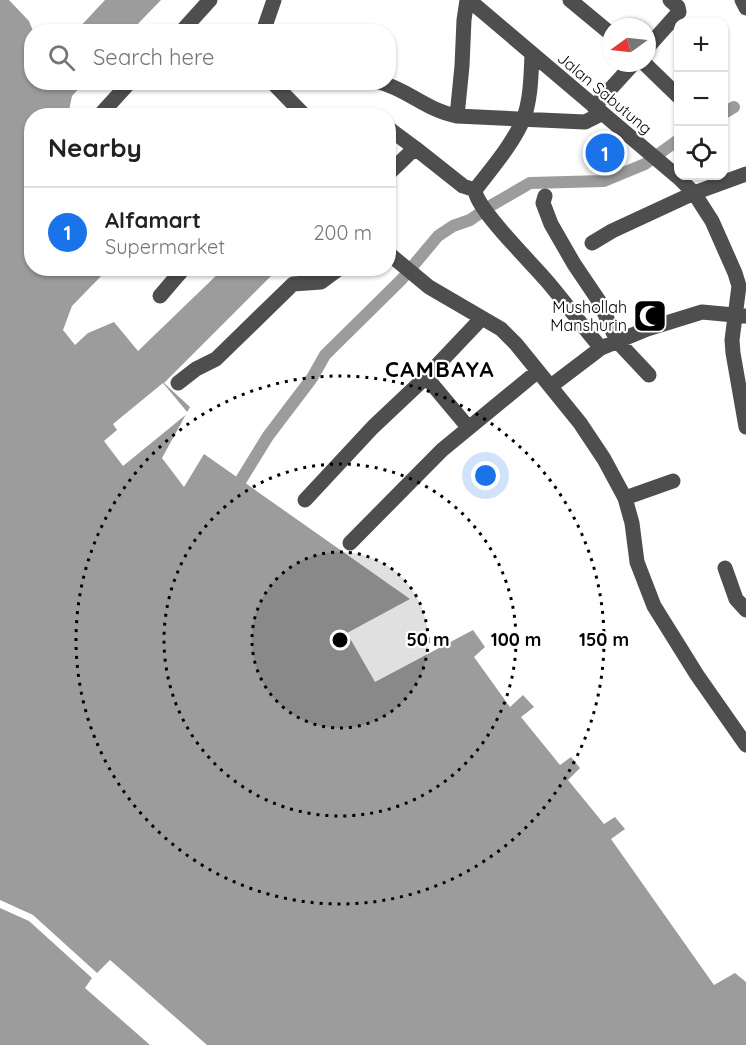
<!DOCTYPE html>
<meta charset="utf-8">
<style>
:root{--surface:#fff;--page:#f2f2f2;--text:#222;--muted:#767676;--line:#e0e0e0;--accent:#1a73e8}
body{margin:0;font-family:Quicksand,sans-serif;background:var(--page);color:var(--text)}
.controls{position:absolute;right:18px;top:18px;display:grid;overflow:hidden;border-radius:12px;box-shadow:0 2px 4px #0004}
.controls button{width:54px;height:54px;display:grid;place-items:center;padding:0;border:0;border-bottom:2px solid var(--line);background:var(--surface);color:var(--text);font:30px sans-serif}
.compass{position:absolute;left:602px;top:18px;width:54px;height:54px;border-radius:50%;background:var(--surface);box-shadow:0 2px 4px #0004;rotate:255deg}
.you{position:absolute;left:486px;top:476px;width:21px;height:21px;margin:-15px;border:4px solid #fff;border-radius:50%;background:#1a73e8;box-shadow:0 0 0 9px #1a73e833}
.badge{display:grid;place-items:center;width:39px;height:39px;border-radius:50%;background:var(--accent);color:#fff;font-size:20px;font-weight:700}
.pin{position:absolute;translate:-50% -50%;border:3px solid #fff;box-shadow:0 2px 6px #0006}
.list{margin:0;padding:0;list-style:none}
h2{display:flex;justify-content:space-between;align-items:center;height:78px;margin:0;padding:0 24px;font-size:26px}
h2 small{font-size:20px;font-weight:400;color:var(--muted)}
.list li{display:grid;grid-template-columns:39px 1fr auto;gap:18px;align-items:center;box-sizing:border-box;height:90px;padding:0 24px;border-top:2px solid var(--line)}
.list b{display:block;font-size:22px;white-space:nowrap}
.list p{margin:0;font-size:20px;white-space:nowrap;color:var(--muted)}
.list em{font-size:20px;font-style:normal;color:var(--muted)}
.icon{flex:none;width:33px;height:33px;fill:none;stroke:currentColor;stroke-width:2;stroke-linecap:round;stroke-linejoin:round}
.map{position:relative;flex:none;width:746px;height:1045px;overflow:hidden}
.search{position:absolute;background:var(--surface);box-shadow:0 2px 4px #0004;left:24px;top:24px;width:372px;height:66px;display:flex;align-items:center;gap:15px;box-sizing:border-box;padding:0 21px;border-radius:24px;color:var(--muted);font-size:22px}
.panel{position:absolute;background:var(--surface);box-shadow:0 2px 4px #0004;left:24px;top:108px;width:372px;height:168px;border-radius:24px}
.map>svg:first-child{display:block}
</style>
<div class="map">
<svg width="746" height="1045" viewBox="0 0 746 1045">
<rect width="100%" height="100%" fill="#fff"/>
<path fill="#9c9c9c" d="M0 0H9L29 21 33 31 32 82 84 83 72 96 68 115 32 116V268L108 269 72 306 63 330 75 345 88 333 114 322 138 351 223 269H270L274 273 164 383 190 407 162 458 184 487 204 454 410 599 347 633 375 682 473 630 485 647 474 657 510 707 523 695 534 707 521 717 560 765 571 757 580 768 568 780 604 824 615 817 625 829 611 839 714 985 735 973 746 982V1045H207L110 960 97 973 33 915 0 900Z
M105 0H161L131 31H76Z
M0 908 29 921 92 978 85 988 150 1045H0Z"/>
<path fill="#fff" d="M163 383 188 413 123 466 104 441 117 430 113 424Z"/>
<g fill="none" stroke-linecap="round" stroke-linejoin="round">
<path stroke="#9c9c9c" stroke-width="12" d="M724 113 734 107
M241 480 268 436 312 378 325 355 402 279 438 236 453 226 470 220 492 205 530 183 604 181 645 164 678 140"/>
<path stroke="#4e4e4e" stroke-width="15" d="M469 0 679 178 694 193 712 221 735 273 739 286 732 340 733 353 746 427
M570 0 611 34
M742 0 746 8
M181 32 210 0
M263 32 274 0
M647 48 679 12 678 7 670 0
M532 54C531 75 531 100 523 120 512 145 492 168 475 190 476 209 531 262 546 280 565 302 582 326 601 348
M644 63 678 96
M272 82 305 116
M379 82C407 89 428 111 457 116L585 122 601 114
M594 107 634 63
M99 116 130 82
M457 116 462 66 464 20 467 0
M388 128 415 148 388 174
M415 148 463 186 475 190
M545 196 543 203 551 224 574 264 599 301 617 341 649 375
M592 243 612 231 694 193 746 174
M388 253 429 287 501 329 516 344 580 423 604 459 625 498 632 523 637 562 654 606 697 675 746 745
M160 296 184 268
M426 377 468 427
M178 383 196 369 216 359 293 284 321 282 340 268
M551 386 601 348 647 329 702 312 745 316
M625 498 673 481
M305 500 373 427 426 377 482 318
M350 543 442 450 538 371
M725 568 736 599 746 610"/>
</g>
<circle cx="340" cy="640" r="88" fill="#000" fill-opacity=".12"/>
<g fill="none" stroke="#000" stroke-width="3" stroke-dasharray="3 6">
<circle cx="340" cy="640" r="88"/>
<circle cx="340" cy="640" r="176"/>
<circle cx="340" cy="640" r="264"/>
</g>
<defs>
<symbol id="mosque-square" viewBox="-11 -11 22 22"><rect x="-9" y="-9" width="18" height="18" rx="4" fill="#000" stroke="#fff"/><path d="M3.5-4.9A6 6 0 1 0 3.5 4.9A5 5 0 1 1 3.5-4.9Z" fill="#fff"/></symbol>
</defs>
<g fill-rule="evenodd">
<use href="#mosque-square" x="631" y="297" width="38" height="38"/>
</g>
<g text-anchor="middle" stroke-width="4.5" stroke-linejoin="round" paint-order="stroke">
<g font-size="16" fill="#000" stroke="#fff">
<text transform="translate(605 93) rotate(40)" y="6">Jalan Sabutung</text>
</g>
<g font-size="16" fill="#000" stroke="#fff" text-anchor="end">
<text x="627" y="313">Mushollah<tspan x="627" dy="18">Manshurin</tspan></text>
</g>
<g font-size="22" font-weight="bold" letter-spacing="1.5" fill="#000" stroke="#fff">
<text x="440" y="377">CAMBAYA</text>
</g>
</g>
<circle cx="340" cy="640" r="9" fill="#000" stroke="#fff" stroke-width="3"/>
<g font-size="18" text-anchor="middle" font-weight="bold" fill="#000" stroke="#fff" stroke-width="4.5" stroke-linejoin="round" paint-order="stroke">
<text x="428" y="646">50 m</text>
<text x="516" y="646">100 m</text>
<text x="604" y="646">150 m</text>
</g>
</svg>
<div class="controls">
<button>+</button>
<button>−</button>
<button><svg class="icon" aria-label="locate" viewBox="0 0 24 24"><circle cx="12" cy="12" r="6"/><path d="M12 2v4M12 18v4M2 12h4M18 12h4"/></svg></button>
</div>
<svg class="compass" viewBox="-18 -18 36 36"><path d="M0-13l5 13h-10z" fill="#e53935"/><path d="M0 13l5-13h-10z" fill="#767676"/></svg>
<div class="you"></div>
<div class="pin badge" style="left:605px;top:153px">1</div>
<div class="search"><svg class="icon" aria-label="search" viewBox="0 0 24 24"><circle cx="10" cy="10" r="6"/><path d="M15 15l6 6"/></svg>Search here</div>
<section class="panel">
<h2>Nearby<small></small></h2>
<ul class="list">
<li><span class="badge">1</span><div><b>Alfamart</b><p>Supermarket</p></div><em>200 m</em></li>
</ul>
</section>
</div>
